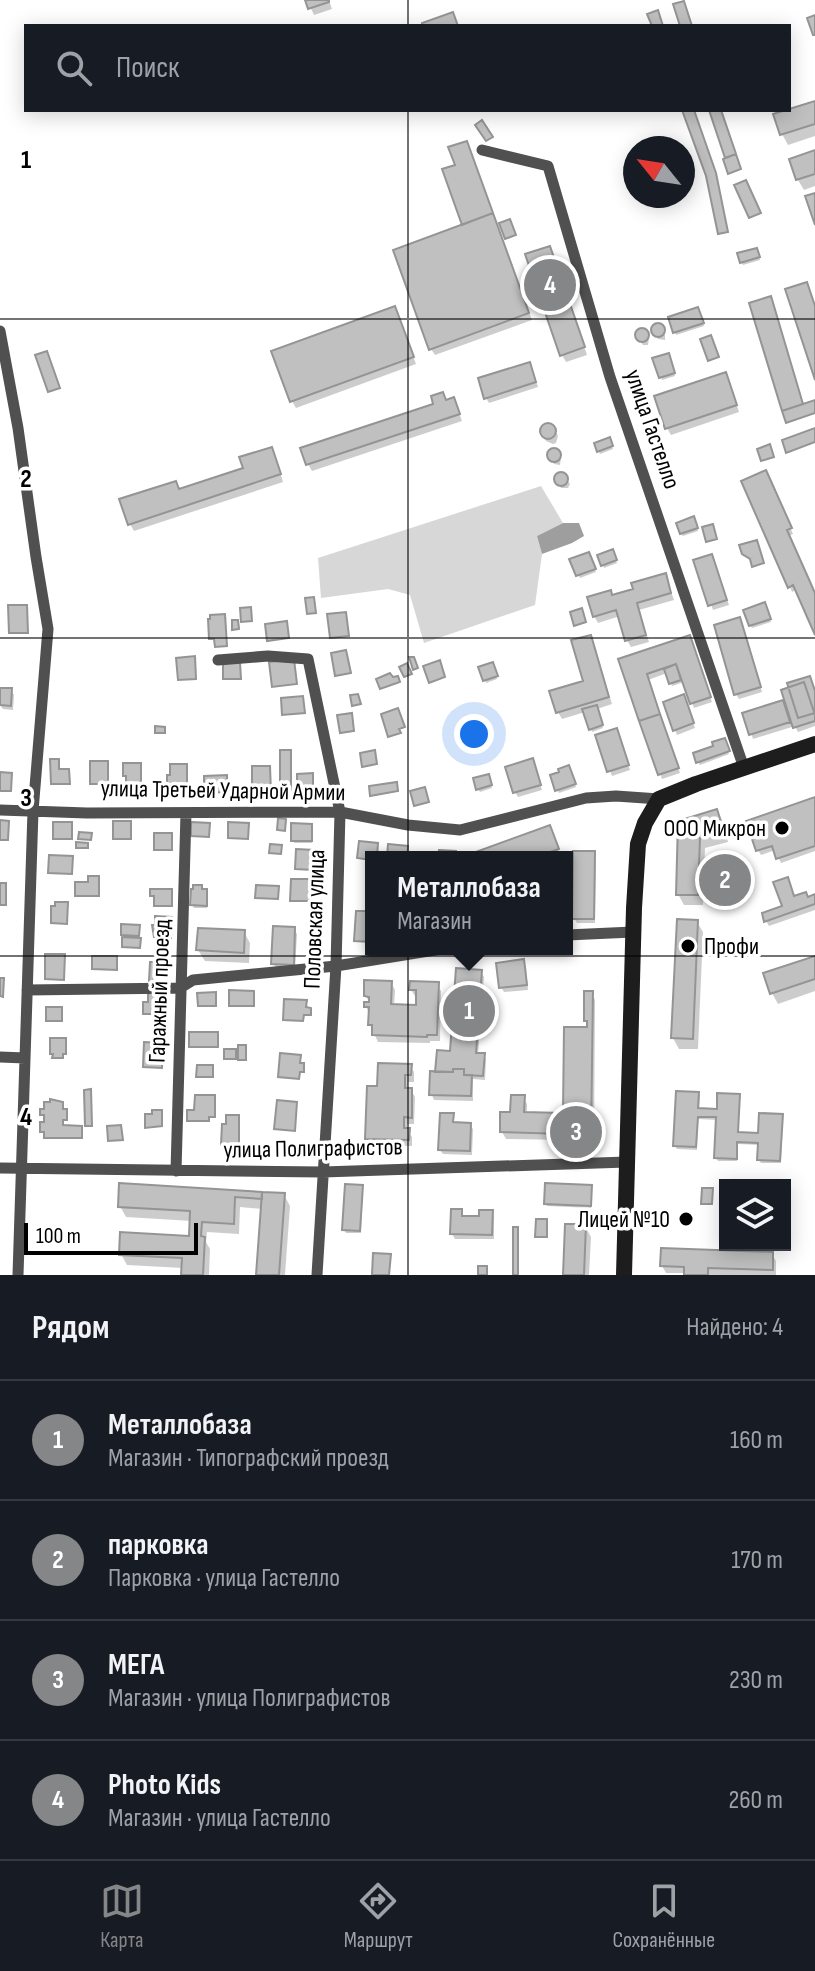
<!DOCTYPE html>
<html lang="ru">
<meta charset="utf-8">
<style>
:root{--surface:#171b24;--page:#242831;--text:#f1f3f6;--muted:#9ea1a6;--line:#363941;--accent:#858687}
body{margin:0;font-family:"Sofia Sans Condensed",sans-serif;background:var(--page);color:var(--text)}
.controls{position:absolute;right:24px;bottom:24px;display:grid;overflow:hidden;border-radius:0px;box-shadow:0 4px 20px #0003}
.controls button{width:72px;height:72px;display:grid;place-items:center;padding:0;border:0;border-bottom:2px solid var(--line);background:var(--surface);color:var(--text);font:40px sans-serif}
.compass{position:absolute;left:623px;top:136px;width:72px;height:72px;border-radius:50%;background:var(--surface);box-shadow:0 4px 20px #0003;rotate:300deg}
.scale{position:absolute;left:24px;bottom:20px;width:174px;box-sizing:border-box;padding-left:8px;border:4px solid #000;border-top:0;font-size:22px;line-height:28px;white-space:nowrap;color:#000;-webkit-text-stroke:6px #fff;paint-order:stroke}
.you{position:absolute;left:474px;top:734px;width:28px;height:28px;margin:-20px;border:6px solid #fff;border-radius:50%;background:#1a73e8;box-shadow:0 0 0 12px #1a73e833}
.badge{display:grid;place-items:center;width:52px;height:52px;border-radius:50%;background:var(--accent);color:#fff;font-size:26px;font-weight:700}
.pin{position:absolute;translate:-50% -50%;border:4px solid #fff;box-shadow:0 2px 8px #0006}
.popup{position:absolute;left:365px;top:851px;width:208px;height:104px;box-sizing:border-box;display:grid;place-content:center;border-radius:0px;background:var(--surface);filter:drop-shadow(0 2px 6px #0005);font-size:26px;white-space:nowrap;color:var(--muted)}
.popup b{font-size:30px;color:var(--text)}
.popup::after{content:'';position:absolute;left:50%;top:100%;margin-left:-16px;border:16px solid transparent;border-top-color:var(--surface)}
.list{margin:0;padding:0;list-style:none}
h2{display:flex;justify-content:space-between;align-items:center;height:104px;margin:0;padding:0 32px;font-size:34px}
h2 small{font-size:26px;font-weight:400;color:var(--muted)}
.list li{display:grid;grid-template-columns:52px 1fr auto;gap:24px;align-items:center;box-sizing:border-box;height:120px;padding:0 32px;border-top:2px solid var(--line)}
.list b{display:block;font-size:30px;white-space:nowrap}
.list p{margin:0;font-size:26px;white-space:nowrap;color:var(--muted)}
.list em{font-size:26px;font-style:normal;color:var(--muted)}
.icon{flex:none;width:44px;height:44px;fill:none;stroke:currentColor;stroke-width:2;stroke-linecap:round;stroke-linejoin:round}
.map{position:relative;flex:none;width:815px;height:1275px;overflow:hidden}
.search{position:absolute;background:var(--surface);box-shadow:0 4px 20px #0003;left:24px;right:24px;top:24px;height:88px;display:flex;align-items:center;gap:20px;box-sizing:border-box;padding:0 28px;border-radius:0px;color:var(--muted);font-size:30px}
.sheet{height:584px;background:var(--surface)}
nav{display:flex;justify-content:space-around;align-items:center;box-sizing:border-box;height:112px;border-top:2px solid var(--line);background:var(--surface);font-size:22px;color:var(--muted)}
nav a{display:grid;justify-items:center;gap:4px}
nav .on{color:var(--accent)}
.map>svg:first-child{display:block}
</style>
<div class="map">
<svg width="815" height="1275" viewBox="0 0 815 1275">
<rect width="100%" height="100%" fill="#fff"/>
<path fill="#d7d7d7" d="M541 486 563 523 537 536 542 554 535 605 424 643 410 595 388 589 321 598 318 558Z"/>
<path fill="#9e9e9e" d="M563 523H579L584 536 572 543 542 554 537 536Z"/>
<path fill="#0003" d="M307 0H329L332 9 314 15Z
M815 103V136L788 145 782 134Z
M470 150 532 320 435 355 431 349 464 226Z
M815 152V186L804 190 798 180 792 160Z
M758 253 760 260 743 265 741 262Z
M553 255 587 355 566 362 562 355Z
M699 312 704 326 676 335 675 332Z
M398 315 416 364 296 408 292 401Z
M655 326 662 327 665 333V340L658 339 655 333Z
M641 330 646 332 649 338 648 345H643L638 338 637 336Z
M669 358 675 376 662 380 655 359Z
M532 369 538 387 489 403 486 398Z
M729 381 739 412 671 435 667 428Z
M454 400 462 421 312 471 308 464Z
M547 425 553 427 558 436 556 443 553 444 546 441 543 436 542 428Z
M609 440 613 449 600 454 596 445Z
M553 451 558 453 561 458 560 465 554 464 551 459 550 453Z
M275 456 283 482 134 531 130 524 180 491 245 470Z
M563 474 570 484 568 488H561L557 479 559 475Z
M768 477 793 534 788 536 815 596V630L797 589 792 592 790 587Z
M695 521 698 531 683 536 681 534Z
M588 554 596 572 580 578 572 561Z
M614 554 617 563 604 568 603 565Z
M696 561H714L729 605 713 610Z
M665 575 674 600 639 610 649 642 631 647 627 640 620 616 598 623 594 616 612 597 635 590Z
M766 607 771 622 752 628 750 625Z
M742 624 762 692 739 699 736 694Z
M590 637 594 644 612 704 597 709 603 728 592 732 585 712 562 719 558 712 585 683Z
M692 642 712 702 694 708 684 682 672 686 667 673 648 680 680 773 662 779 621 660Z
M493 667 497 679 486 683 485 680Z
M11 690 14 695 13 710 3 709 0 705Z
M815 692V726L798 732 795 726 753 739 745 714Z
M686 701 695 728 677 735 675 730Z
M616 730 630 770 612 776 598 736Z
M725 743 729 754 700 765 698 762Z
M534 766 542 790 518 797 515 792Z
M570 770 576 787 559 793 552 776Z
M489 779 492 788 480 792 478 789Z
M815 800V851L781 863 775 850 761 855 758 850Z
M716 812 723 822 728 842 705 848 703 905H684L678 894 680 822Z
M311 826 313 829 312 843H294L293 840Z
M553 835 561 856 558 857H474Z
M594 853 596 858 595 923H577L574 918Z
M201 887 208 893 207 908H194L192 905Z
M815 897V910L769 926 766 921 795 898 808 899Z
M697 922 703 932 698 1049H679L673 1038Z
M294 929 297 934 295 969 276 968 273 963Z
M244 932 250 943 249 963 205 961 198 950Z
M815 958V991L778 1004 772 993Z
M523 962 526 966 528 990 504 992 501 987Z
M481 972 484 977 478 1055H484L486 1060 485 1080 473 1079V1101L434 1100 432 1095 452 1053Z
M391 983 395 990 394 1006 418 1007V996H415L411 990 437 984 441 991 440 1041H430V1043L378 1042 370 1025V1014L366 1007 370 1004 366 996Z
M592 993 595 1000 594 1144H569L567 1140 506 1139 502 1132 523 1097 527 1104V1115H565L589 1029 586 1021Z
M410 1066 414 1072V1082H408V1090H411L415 1097 414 1124H407V1130L412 1137V1146L371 1145 367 1138 379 1088Z
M698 1094 700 1096 699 1110 719 1111 738 1096 740 1098 738 1134 760 1135 782 1116 783 1119 781 1163H761L759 1160 760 1145 738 1144 737 1161H718L716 1158 718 1120 698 1119 697 1150 677 1149 675 1146Z
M452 1115 455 1124 470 1125 473 1129 472 1155 443 1154 440 1150Z
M121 1186 284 1195 290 1206 285 1275H258L263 1209 240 1207 239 1234 207 1232 206 1242 210 1249 209 1275H183V1268L127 1265 121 1254 191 1238 192 1221 126 1217 120 1206Z
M362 1187 363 1190 361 1233H346L344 1230Z
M590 1187 592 1189 591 1208 547 1206 546 1203Z
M461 1211 465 1218H481L491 1212 494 1217V1239H455L452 1234Z
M585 1226 591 1237 589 1275H565Z
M772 1254 776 1261V1275H686V1273H666L662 1266Z"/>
<path fill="#c0c0c0" stroke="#949494" stroke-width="2" d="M305 0H329V2L308 9Z
M684 1 692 26H680L673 4Z
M658 10 663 26H652L647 14Z
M453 12 458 26H423L422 23Z
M815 15V35H813L807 18Z
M815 101V124L780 135 773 114Z
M682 110H694L716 173 728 232 718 234 706 176Z
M709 110H721L736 154 725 158Z
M482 120 493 137 486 141 475 125Z
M467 141 493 213 462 225 442 169 455 165 448 147Z
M815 150V174L796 180 789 159Z
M736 154 741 169 728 174 723 159Z
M746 180 761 213 749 218 734 185Z
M815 193V225L805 196Z
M493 213 529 313 429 350 393 250Z
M510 219 516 235 505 239 499 223Z
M550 246 585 347 560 356 525 254Z
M757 248 760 257 740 263 737 253Z
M807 282 815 306V380L785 289Z
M771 296 803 404 782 411 749 303Z
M395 306 414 357 290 402 271 351Z
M698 307 704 323 673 333 668 317Z
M651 330a7 7 0 1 1 14 0a7 7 0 1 1-14 0Z
M635 335a7 7 0 1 1 14 0a7 7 0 1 1-14 0Z
M711 335 719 357 708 361 700 339Z
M47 351 60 388 48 392 35 355Z
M669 353 675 373 659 378 652 358Z
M530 362 536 382 484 399 478 378Z
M726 372 737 405 665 429 654 396Z
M443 392 446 400 454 397 460 414 306 465 300 448 433 404 431 396Z
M815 400V413L786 423 782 411Z
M540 431a8 8 0 1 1 16 0a8 8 0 1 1-16 0Z
M815 428V442L786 453 782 440Z
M610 437 613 446 597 452 594 443Z
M770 444 774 457 761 461 757 449Z
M272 447 281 474 128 525 119 499 176 481 179 489 243 468 239 457Z
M547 455a7 7 0 1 1 14 0a7 7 0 1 1-14 0Z
M766 470 792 528 787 530 815 593V635L793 585 788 588 741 481Z
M554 479a7 7 0 1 1 14 0a7 7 0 1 1-14 0Z
M694 516 698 528 680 534 676 523Z
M713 524 717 539 706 542 702 527Z
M757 540 764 563 752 567 750 559 742 554 739 545Z
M613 549 617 560 601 566 597 555Z
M589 552 596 569 576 576 569 559Z
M712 554 727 600 708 606 693 560Z
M666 573 671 593 637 603 646 635 625 641 616 610 593 617 587 597 611 590 612 595 633 589 631 583Z
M314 597 316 613 307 614 305 598Z
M765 602 771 619 749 626 743 610Z
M8 605H27L28 633H9Z
M251 607 252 621 241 622 240 608Z
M582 608 586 622 574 626 570 612Z
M346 612 349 636 330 638 327 614Z
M225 614 227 646 215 647 214 639H209L208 619H210V615Z
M740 617 761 687 734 695 714 625Z
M232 620H238L239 629 232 630Z
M287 621 289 638 267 641 265 624Z
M591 635 609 697 556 713 549 691 583 681 571 640Z
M690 635 711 697 690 704 676 664 647 674 660 714 639 721 618 659Z
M346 650 351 673 335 676 331 653Z
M195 656 196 679 178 680 176 658Z
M409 657H414L418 668 413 670Z
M294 659 297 684 272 687 269 662Z
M440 660 445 677 429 683 423 666Z
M240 662 241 679H223V663Z
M493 662 498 676 483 681 478 667Z
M407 663 412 674 404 677 399 667Z
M676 664 681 680 669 684 664 669Z
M390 673 393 677 398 676 400 682 380 689 376 679Z
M810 676 815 691V713L798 718 787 683Z
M804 682 815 715V721L793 728 781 690Z
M0 688H12L11 706 0 705Z
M358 694 361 704 352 706 350 695Z
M684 694 694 723 673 731 663 702Z
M303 696 305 713 282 715 281 698Z
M783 700 790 722 749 735 742 713Z
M597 705 603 725 589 730 582 709Z
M398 708 405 727 399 729 401 733 388 737 381 714Z
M352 713 354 731 340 733 337 715Z
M660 714 679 768 658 775 639 721Z
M155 726 165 727V733H155Z
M617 728 629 765 607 772 595 735Z
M725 738 730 751 696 763 693 753 713 746 712 742Z
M280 750H291V797H280Z
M375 750 377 764 362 767 360 753Z
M533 758 541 785 513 793 505 767Z
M50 759H59V769H69L70 784H51Z
M90 761H108V784H90Z
M123 763H141V783H126V776H123Z
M170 764H187V789L167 788V775H170Z
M569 765 576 784 555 791 550 775 559 772 558 769Z
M252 766H270L271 793H252Z
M0 772 12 773 11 791H0Z
M313 773V792H297V774Z
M489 774 492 785 476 790 473 778Z
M227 775V792L204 793V776Z
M397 782 398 791 370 796 369 786Z
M425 787 429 802 414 806 410 791Z
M815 797V846L776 859 772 846 756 851 746 821Z
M717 809 724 831 700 838 698 895H676L678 821Z
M278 818 286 819 285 831 277 830Z
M0 820 9 821 8 840H0Z
M113 821H131V839H113Z
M53 822H72V839H53Z
M191 822 210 823 209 837 191 836Z
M228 822 249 823 248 839 228 838Z
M291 823 312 824V841H291Z
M550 825 559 849 536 857H471L470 854Z
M79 832 92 833 91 840 78 839Z
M154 833H172V850H154Z
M359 841 378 843 377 857H371V860L357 858Z
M76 842 88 843V848H76Z
M270 844 282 845 281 854 269 853Z
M388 844 408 846 407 857H387Z
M296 849 314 850 313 870 295 869Z
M439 850 456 851V857H438Z
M573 851H595L594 919H572Z
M49 855 73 856 72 874 48 873Z
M88 876H99V896H75V882H88Z
M788 877 794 896 806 892 808 897 815 894V904L764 922 762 913 782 906 773 882Z
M291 879H313V901H290Z
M0 883H6V905H0Z
M193 885H202V889H207V906L190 905 191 889H193Z
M256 885 279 886 278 899 255 898Z
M150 889H172V906H154V896H150Z
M55 902H68L67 924 51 923V906H55Z
M356 911H371V942L354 941Z
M155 916 172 917 171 938 154 937 152 925H155Z
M677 919 698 920 693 1039 671 1038Z
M121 924 140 925 139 936 121 935Z
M273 926 295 927 294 965 271 964Z
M198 928 245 930 244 953 196 950Z
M122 937 141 938 140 948 122 947Z
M45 954H65L64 980 45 979Z
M92 956H117V970L92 969Z
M815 956V979L770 994 763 973Z
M524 959 527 985 499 988 496 963Z
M150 962H167L166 982 149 981Z
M456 968 482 970 476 1053H485L483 1076 464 1075V1069H453V1072H435L437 1050 450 1051Z
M0 978H4L3 997 0 996Z
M364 980 392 981 391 1004 416 1005V990H409L410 981 439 982 437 1035H427V1037L372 1035V1025H368L369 1007H364V1002H369V997L364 996Z
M229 990 254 991V1006H229Z
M584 991H593L591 1138 563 1137V1134L500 1132V1112H510L511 1095H525L524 1112 563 1113 564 1027H587V1021H584Z
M216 992V1006H198L197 993Z
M148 993 166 994V1014H143V1002H148Z
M284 999 307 1000 306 1007 311 1008V1015H304L303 1021 283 1020Z
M46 1007H62V1021H46Z
M189 1032H218V1047H189Z
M50 1038H66V1054H63V1058H52L53 1054H50Z
M144 1042 163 1043 162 1068 143 1067Z
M238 1045H246V1060H238Z
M224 1049H236V1059H224Z
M280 1053 301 1055 300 1063H304V1072H300L299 1079 278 1077Z
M378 1063 412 1064 411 1075H405V1088H412V1118L404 1117V1128H410L409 1140 365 1139 367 1086H377Z
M197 1065H213V1077H196Z
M453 1069H464V1075H472L471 1096 429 1095 430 1071 453 1072Z
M91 1089 92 1126H85L84 1090Z
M676 1091 699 1092 698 1108 717 1109V1093L740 1094 738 1132 758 1133 759 1113 783 1114 780 1161 757 1160 758 1143 737 1142V1159L714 1158 716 1117H698L696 1147 673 1146Z
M195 1095H215V1117H209V1121H187V1110H194Z
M50 1099 63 1102V1109H67V1120H63V1125L82 1126V1138H44V1132H40V1122H44V1115H40V1109H44V1102H50Z
M277 1100 297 1102 295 1131 274 1129Z
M152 1110H162V1126L145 1128V1114H152Z
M440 1113H454L453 1122 471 1123 470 1151 438 1150Z
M226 1115H239V1145H221L222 1124H226Z
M121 1125 123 1140 108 1141 107 1126Z
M119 1183 262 1192V1199L235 1197 234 1224 202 1222 201 1236 205 1237 203 1275H181L182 1258 119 1255 120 1232 189 1236 190 1211 118 1207Z
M545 1183 592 1185 591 1206 544 1204Z
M345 1184 363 1185 360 1231 342 1230Z
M702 1188H713L712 1204H701Z
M262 1192 285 1193 279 1275H256Z
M722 1194H725V1214H721Z
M451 1209H462V1216H479V1210H493L492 1235 450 1234Z
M536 1219H547V1237H535Z
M565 1224H586L584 1275H563Z
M513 1227H518V1275H513Z
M661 1248 773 1252V1270L708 1268V1275H684V1267L660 1266Z
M373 1253 391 1254 389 1275H372Z
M478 1266H487V1275H478Z"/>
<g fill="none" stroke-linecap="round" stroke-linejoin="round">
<path stroke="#505050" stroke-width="11" d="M482 150 548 166 610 377 744 768
M0 331 18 428 36 557 48 629 33 811 18 1275
M218 660 268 656 308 659 340 812 336 966 317 1275
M0 810 87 813 340 812 408 825 460 830 586 798 616 796 659 799
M567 935 633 932
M27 990 180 988 193 980 336 966 441 949
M0 1057 25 1058
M0 1168 323 1172 627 1162
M176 1171 186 813"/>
<path stroke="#1d1d1d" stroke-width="16" d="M624 1275 634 908 638 844 645 823 659 799 696 784 815 744"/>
</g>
<path fill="none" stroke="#000" stroke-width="2" stroke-opacity="0.55" d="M408 0V26M408 110V1275M0 319H815M0 638H815M0 956H815"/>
<g fill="#000" stroke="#fff" stroke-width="3">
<circle cx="782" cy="828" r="8"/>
<circle cx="688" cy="946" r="8"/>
<circle cx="686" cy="1219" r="8"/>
</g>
<g text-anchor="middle" stroke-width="7" stroke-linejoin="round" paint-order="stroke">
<g font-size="24" fill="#000" stroke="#fff">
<text transform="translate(653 429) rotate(71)" y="8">улица Гастелло</text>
<text transform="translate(223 790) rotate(1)" y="8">улица Третьей Ударной Армии</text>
<text transform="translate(314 919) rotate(-88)" y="8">Половская улица</text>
<text transform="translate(159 991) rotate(-88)" y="8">Гаражный проезд</text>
<text transform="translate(313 1148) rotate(-1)" y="8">улица Полиграфистов</text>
</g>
<g font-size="24" fill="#000" stroke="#fff" text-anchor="end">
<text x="766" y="836">ООО Микрон</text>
<text x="704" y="954" text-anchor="start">Профи</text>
<text x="670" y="1227">Лицей №10</text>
</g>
</g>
<g font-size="26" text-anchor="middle" font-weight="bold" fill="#000" stroke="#fff" stroke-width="7" stroke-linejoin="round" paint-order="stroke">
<text x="26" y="168">1</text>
<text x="26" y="487">2</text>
<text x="26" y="806">3</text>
<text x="26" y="1125">4</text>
</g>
</svg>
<div class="controls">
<button><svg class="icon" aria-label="layers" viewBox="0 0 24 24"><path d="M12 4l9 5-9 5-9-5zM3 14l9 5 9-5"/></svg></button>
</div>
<svg class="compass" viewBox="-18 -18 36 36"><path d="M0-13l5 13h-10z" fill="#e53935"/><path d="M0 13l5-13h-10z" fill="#9ea1a6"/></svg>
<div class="scale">100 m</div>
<div class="you"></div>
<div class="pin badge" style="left:469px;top:1011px">1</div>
<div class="popup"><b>Металлобаза</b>Магазин</div>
<div class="pin badge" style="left:725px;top:880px">2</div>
<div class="pin badge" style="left:576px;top:1132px">3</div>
<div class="pin badge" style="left:550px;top:285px">4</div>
<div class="search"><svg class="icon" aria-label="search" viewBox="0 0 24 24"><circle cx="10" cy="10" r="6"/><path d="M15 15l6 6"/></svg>Поиск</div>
</div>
<section class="sheet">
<h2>Рядом<small>Найдено: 4</small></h2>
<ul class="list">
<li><span class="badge">1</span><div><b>Металлобаза</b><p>Магазин · Типографский проезд</p></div><em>160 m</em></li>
<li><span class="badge">2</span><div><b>парковка</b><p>Парковка · улица Гастелло</p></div><em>170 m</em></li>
<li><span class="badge">3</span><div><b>МЕГА</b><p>Магазин · улица Полиграфистов</p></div><em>230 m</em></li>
<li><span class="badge">4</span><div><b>Photo Kids</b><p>Магазин · улица Гастелло</p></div><em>260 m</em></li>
</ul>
</section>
<nav>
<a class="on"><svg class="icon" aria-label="map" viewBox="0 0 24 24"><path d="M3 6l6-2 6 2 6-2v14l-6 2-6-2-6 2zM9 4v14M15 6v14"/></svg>Карта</a>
<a><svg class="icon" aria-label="directions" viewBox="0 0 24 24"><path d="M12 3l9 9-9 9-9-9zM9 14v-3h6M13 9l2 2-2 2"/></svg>Маршрут</a>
<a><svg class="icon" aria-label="saved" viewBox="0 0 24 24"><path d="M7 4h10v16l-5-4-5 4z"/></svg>Сохранённые</a>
</nav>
